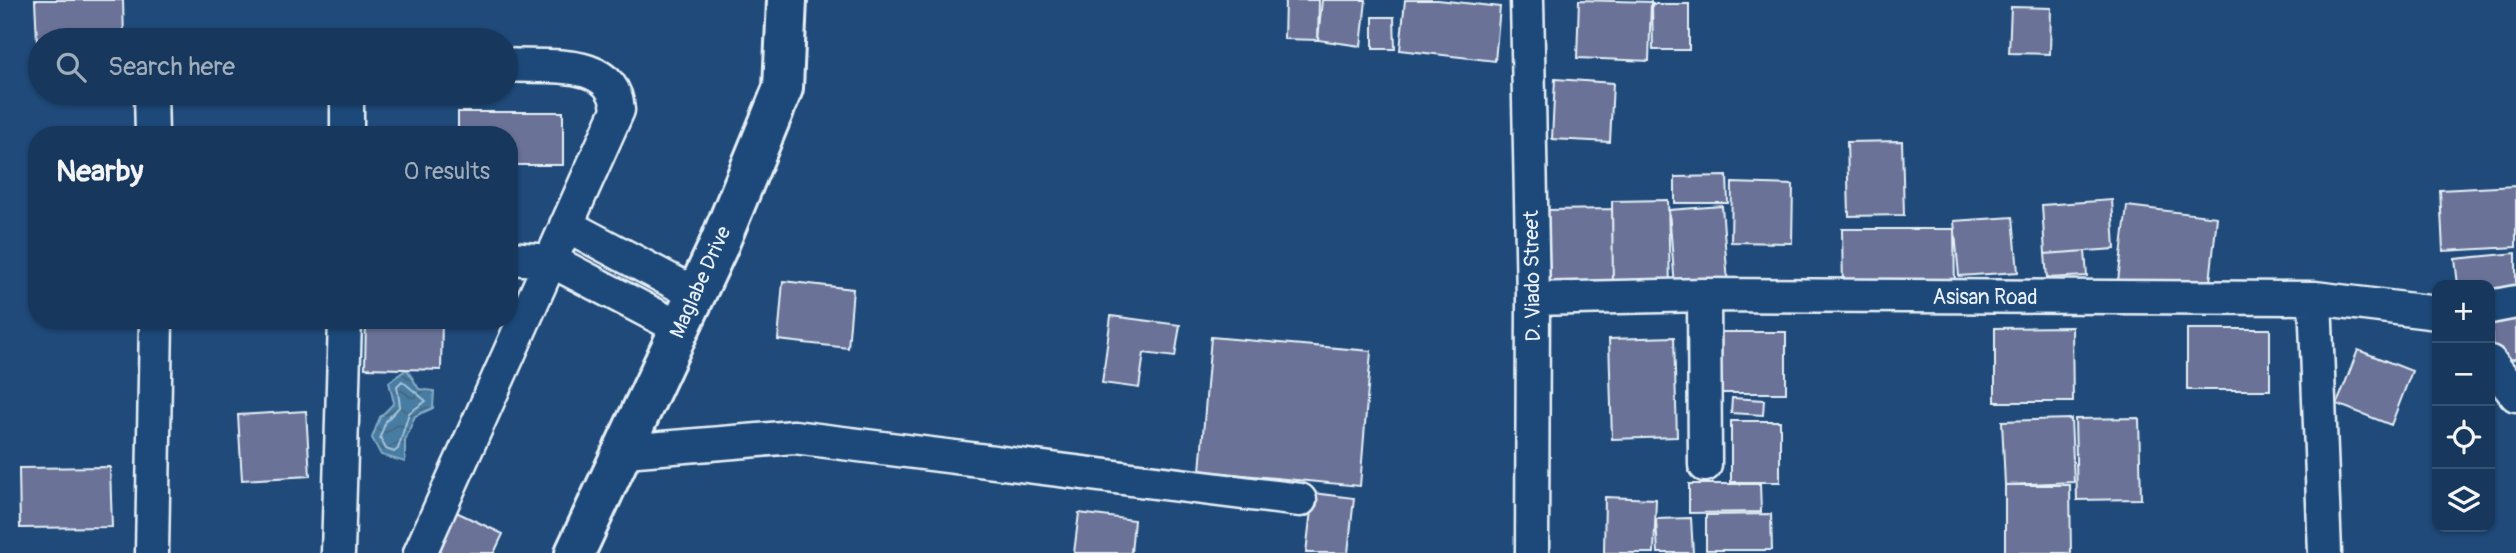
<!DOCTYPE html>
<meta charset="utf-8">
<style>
:root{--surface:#17385c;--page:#244365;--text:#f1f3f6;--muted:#9eacbb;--line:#365272}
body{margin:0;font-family:Pangolin,sans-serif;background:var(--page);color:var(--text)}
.controls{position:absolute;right:21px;bottom:21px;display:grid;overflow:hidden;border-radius:14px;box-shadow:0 2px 5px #0004}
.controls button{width:63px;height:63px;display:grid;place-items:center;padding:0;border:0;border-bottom:2px solid var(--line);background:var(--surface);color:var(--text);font:35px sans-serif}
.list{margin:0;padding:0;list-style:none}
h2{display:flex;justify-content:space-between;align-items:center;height:91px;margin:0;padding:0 28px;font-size:30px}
h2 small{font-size:23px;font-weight:400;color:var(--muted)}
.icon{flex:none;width:38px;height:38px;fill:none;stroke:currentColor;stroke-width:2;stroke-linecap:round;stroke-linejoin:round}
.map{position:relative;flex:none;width:2516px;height:553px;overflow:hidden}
.search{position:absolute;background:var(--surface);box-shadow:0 2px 5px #0004;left:28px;top:28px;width:490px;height:77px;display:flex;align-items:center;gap:18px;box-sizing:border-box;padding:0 24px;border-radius:38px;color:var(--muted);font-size:26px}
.panel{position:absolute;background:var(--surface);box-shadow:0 2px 5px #0004;left:28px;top:126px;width:490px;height:203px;border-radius:28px}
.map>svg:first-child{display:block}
</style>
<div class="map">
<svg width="2516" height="553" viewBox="0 0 2516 553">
<defs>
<pattern id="water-waves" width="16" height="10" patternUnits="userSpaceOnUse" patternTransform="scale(1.75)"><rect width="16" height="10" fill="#467ca3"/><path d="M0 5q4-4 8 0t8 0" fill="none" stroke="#46657b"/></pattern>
</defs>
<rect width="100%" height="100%" fill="#1f4a7a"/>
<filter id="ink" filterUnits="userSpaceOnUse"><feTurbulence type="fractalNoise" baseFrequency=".0143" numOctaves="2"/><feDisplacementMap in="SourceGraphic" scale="14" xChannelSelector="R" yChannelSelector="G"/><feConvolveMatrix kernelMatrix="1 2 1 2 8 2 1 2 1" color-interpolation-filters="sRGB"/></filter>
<g filter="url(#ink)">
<path fill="url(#water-waves)" stroke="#87abc5" stroke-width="2" d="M407 369 419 389 434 391 433 408 415 416 405 441V462L381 455 372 438 380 417 394 403 389 382Z"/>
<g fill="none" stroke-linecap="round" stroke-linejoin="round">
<path stroke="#a7c2d6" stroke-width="2" d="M402 381 426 401 409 413 398 449 394 452 386 449 380 437 386 421 400 406 397 386Z"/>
</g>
<path fill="#6a7297" stroke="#e8f1f8" stroke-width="2" d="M35 0H123L124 40H40L38 62Z
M1285 0H1319L1318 40 1284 39Z
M1322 0H1366L1361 46 1318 40Z
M1405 0H1438L1500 7 1495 61 1400 50Z
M1579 0 1651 2 1649 61 1577 58Z
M1652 4H1689V50H1653Z
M2011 7 2051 8 2050 54 2009 53Z
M1373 17H1394L1395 49H1373Z
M1555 79 1613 83 1610 142 1552 139Z
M458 112H563V165H509V135H458Z
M1902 141 1904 215 1849 216 1847 142Z
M1727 176 1728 203H1675V177Z
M1732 183 1793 185 1792 243 1731 242Z
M2516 186V247L2443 251 2440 190Z
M1668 200 1670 288 1613 285 1612 201Z
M2112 200 2115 249 2045 254 2042 205Z
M1722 206 1728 283 1675 288 1669 210Z
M2127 206 2217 217 2209 291 2118 281Z
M1612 209 1613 285 1550 286 1548 210Z
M2013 217 2018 272 1959 276 1954 221Z
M1842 229H1954L1955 290H1843Z
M2085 251 2087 276 2047 278 2045 254Z
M2516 253V297L2490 299V285H2458L2455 259Z
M783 281 853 289 848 348 778 340Z
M2516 314V359L2493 360 2491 318Z
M1111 316 1180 325 1175 357 1144 353 1139 388 1102 383Z
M366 320H442L441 370 365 368Z
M2072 327 2073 402H1995V328Z
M2187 329H2270V390H2187Z
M1715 332H1786V393H1716Z
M1211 337 1371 351 1360 486 1200 471Z
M1674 337 1677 437 1612 439 1609 339Z
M2358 350 2412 371 2391 425 2337 404Z
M1732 398 1764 400 1763 415 1731 413Z
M306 411 310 476 242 480 238 415Z
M2139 418 2141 499 2077 500 2075 419Z
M2071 419 2074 482 2005 485 2002 421Z
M1731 421H1780V482H1731Z
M110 467 112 527 20 528 19 468Z
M1689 484H1760L1761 512 1689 513Z
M2005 485H2070L2071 553H2005Z
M1313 493 1354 498 1348 553H1306Z
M1605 497 1656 499 1654 553H1604Z
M454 511 503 534 494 553H434Z
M1079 513 1134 520 1131 553H1074Z
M1771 514 1772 550H1706V515Z
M1691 518 1693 553H1658L1656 519Z"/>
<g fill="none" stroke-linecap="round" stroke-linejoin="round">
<defs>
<path id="minor" d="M1527 0 1533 299 1532 553
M151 93 152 135
M347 93V135
M566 225 696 294
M509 258 552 261 680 328
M1704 295 1705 465
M2315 298 2325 553
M1533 299 1704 295 2315 298 2437 313
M2490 307 2516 302
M2490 362 2516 395
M625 451 794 437 1300 500
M152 553 156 320
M338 553 345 320
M420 553 618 110C614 56 547 68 506 65"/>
<path id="secondary" d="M575 553 717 249 783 88 787 0"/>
</defs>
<use href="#minor" stroke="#e8f1f8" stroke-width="37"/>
<use href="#secondary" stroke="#e8f1f8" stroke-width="44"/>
<use href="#minor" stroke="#1f4a7a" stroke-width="32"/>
<use href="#secondary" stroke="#1f4a7a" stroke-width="38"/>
</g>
</g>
<g text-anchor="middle" stroke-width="5" stroke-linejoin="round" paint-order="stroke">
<g font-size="21" fill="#e8f1f8" stroke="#1f4a7a">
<text transform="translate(1532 276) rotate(-91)" y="7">D. Viado Street</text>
<text transform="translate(700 282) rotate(-66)" y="7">Maglabe Drive</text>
<text x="1985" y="304">Asisan Road</text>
</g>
</g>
</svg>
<div class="controls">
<button>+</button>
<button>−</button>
<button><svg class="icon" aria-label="locate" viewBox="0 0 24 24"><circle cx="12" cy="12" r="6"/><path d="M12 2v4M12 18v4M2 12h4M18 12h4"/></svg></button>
<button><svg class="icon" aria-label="layers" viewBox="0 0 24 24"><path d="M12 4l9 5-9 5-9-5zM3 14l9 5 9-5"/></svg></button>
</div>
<div class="search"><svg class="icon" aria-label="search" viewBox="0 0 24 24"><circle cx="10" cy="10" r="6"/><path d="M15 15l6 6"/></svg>Search here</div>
<section class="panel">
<h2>Nearby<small>0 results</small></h2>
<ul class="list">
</ul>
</section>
</div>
